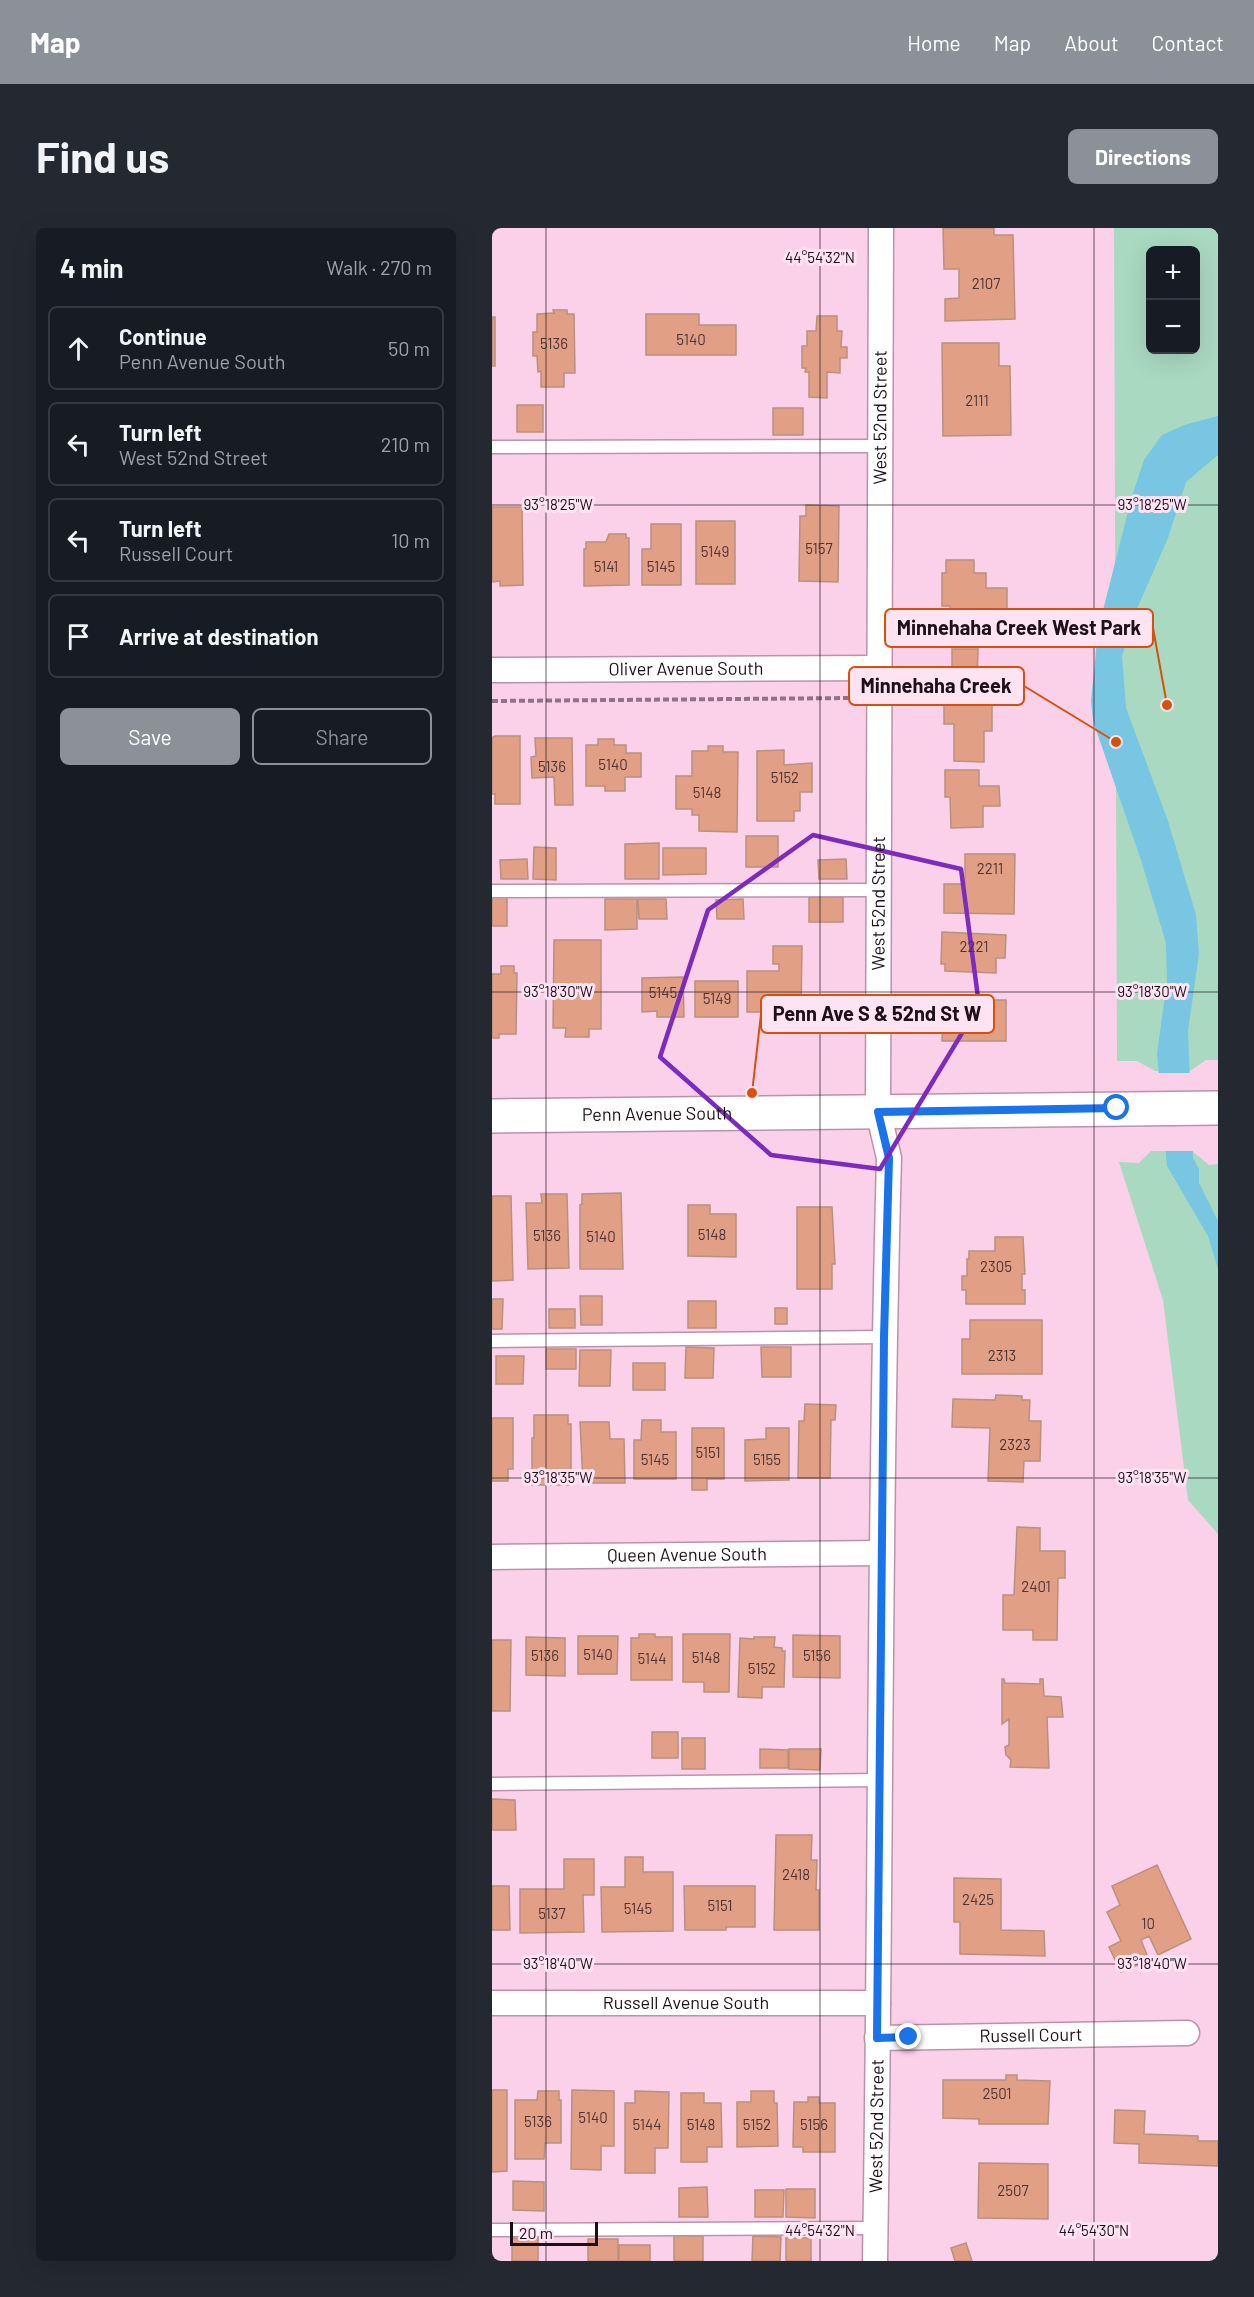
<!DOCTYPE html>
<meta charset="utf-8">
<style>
:root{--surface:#171b24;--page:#242831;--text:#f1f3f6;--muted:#9ea1a6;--line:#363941;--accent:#8c9099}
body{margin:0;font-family:Barlow,sans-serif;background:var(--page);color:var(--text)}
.controls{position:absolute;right:18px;top:18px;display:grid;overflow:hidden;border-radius:9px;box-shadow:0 6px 24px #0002}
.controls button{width:54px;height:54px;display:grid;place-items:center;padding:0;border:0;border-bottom:2px solid var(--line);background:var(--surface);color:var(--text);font:30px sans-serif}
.scale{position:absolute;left:18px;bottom:15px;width:88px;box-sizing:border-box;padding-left:6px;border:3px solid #1e1018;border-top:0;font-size:16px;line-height:21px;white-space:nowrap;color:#1e1018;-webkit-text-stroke:4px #fee4f3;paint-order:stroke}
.stop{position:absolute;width:18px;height:18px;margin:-14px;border:4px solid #1a73e8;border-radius:50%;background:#fff}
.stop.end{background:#1a73e8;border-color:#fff;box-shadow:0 2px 6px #0008}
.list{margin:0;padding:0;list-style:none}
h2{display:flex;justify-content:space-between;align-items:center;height:78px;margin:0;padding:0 24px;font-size:26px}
h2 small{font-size:20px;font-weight:400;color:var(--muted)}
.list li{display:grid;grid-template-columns:39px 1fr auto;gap:18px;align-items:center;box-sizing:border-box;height:84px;margin:0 12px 12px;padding:0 12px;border:2px solid var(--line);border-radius:9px}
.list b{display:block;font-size:22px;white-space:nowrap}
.list p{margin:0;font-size:20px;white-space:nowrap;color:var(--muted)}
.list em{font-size:20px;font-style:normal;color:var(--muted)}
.actions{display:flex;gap:12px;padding:18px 24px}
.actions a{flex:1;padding:14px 0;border:2px solid var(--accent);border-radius:9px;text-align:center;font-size:21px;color:var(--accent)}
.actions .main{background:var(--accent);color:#fff}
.icon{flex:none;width:33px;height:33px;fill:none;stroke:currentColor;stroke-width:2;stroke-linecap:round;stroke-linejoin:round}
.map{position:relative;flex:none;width:726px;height:2033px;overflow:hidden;border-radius:9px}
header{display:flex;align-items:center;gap:36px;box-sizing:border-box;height:84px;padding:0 30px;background:var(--accent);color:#fff}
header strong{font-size:28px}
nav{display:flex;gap:33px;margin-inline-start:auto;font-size:21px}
.intro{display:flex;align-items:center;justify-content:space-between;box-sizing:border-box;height:144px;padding:0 36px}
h1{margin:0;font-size:42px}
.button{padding:15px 27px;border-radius:9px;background:var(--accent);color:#fff;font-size:21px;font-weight:700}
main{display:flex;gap:36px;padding:0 36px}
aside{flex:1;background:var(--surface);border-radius:9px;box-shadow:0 6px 24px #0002}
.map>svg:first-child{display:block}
</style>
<header>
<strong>Map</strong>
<nav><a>Home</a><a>Map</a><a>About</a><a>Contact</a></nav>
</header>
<div class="intro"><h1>Find us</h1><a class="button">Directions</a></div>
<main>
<aside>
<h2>4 min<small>Walk · 270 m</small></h2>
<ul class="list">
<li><svg class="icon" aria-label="ahead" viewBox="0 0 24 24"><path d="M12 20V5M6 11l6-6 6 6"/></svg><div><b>Continue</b><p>Penn Avenue South</p></div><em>50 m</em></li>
<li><svg class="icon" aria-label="left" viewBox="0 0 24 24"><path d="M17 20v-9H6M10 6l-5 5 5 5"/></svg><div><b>Turn left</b><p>West 52nd Street</p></div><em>210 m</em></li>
<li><svg class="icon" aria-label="left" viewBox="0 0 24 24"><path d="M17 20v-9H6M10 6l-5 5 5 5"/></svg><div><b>Turn left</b><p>Russell Court</p></div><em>10 m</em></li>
<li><svg class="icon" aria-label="arrive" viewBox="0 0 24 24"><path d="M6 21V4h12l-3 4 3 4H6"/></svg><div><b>Arrive at destination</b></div></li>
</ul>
<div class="actions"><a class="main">Save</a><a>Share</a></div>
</aside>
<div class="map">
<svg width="726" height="2033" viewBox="0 0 726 2033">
<rect width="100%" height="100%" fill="#fbd1e9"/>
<path fill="#a9d9c0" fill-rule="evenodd" d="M622 0H726V832H714L698 843H663L645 833H625ZM658 22H704V122H658Z
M659 923H700L717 937 726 936V1306L696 1272 671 1072 627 934 647 935Z"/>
<path fill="#78c6e2" d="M726 188V227L694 254 676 310 644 383 630 428 634 480 676 593 704 687 707 726 696 803 701 930 707 941V955L726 993V1041L716 1008 675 938 665 825 675 754 674 715 649 632 601 493 599 473 606 402 640 268 652 232 670 207 692 197Z"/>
<path fill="#fbd1e9" d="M664 845H701L704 923H670Z"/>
<path fill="#e1a086" stroke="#b9907f" stroke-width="1.5" d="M451 0H502V7H521L523 91 453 93V71L467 70V41H452Z
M61 82H75V86H82L83 145H72V159H49V143L46 144 45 128H41V104H45V86L62 85Z
M154 86H207V97H244V127H154Z
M325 88H345V103H350L349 119H355V130H348V145L335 144V170L317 169V144H313L314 140H310V118H315V103H324Z
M0 89H3V138H0Z
M450 115H507V138H518L519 207 451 208Z
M25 177H51V204H25Z
M281 180H311V207H281Z
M314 277 347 278 346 354 307 353 308 288H314Z
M0 279H30L31 357 8 358V353L0 354Z
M204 293H243V356H204Z
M159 296H189V357H150V321H159Z
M117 306H134V310H137V357L92 358V321H94V314H114Z
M454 332H482V345H494V360H515V381H494L493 397H458V378H450V345H454Z
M460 421H486L485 456H500V503H492V534L462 533V496H452V456H460Z
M3 508H28V576H3V566H0V510Z
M43 510H80L81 577H63L62 549 40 550 39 529 44 528Z
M106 511H122V517H134V525H149V549H133V563H113V558H94V517H106Z
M216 518H231V524H246L245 604 207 603V587H200V581H184V548H200V523H216Z
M292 522V537L320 535V564H308V583H302V593H265V523Z
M453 542H487V558H507L508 578H491V599L459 600 458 569H453Z
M254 608H286V639H254Z
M167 615V651H133V616Z
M42 619 64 620V652L41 651Z
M171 620H214V646L171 647Z
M473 626H523L522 686 452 685V656H473Z
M35 631 36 651H9L8 632Z
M354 631 355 651H327L326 632Z
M0 669H15V698H0Z
M317 669H351V694H317Z
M113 671H145V701L113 702Z
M146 671H174L175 691H147Z
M251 671 252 691H225L224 672Z
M450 704 514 707 513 730H504V745L453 743V736H449Z
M62 712H109V801H97V809H73L74 800H61Z
M281 718H310L309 784H293V792H271V784H255V743H287V736H281Z
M9 738H22V745H25L24 806H7V810H0V746H9Z
M191 749 192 789H165V783L150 784V750Z
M203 753H246V789H203Z
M473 767H497V772H514V813H450L451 795H456L457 771H473Z
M129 965 131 1041H88V977L90 976V966Z
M49 966H75L77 1040 36 1041 34 975H50Z
M0 968H19L21 1052 0 1053Z
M196 977H218V986H244V1029L196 1028Z
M305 979H340L343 1036H340V1061H305Z
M503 1009H531L533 1046H530V1062H533V1076H474V1062H470V1048H475V1031H477V1023H503Z
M88 1068H110V1097H89Z
M0 1071H11L10 1101H0Z
M196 1073H224V1100H196Z
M283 1080H295V1096H283Z
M57 1081H83V1100H57Z
M478 1092H550V1146H470V1111H478Z
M194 1119 222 1120 221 1150H193Z
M269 1119H299V1149H270Z
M54 1121H84V1141H54Z
M88 1122H119L118 1158H87Z
M4 1128H32L31 1156H4Z
M141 1135H173V1162H141Z
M504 1167 530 1168V1172H538L537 1193H549L548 1233H532L531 1254 496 1253 498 1200 460 1199 461 1171 503 1172Z
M313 1176 344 1177 343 1192H339L338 1250H306L307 1193H312Z
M42 1187H76V1196H79V1257H40V1210H42Z
M0 1190H21V1241H16V1253H0Z
M150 1192H169V1204H184V1251H142V1212H149Z
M88 1194H117L118 1211H132L133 1255H91Z
M200 1200H232V1251H215V1262H200Z
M274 1200H297V1252L253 1253V1212L274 1211Z
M525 1299 548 1300V1323H573V1350H566L565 1412H541V1402H511V1367H522Z
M147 1406H163V1409H180V1452H139V1410H147Z
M191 1406H238L237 1464H212V1454H191Z
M301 1407 348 1408V1450L301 1449Z
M86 1408H126L125 1446H86Z
M34 1409 73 1410V1448L34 1447Z
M262 1409H283L282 1419 290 1420V1423H293L292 1459H270V1470L246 1469 248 1410 262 1411Z
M0 1412H19L18 1483H0Z
M510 1451H512L513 1455 548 1456V1451H551L552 1468 569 1469 571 1489H555L557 1540 518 1539 519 1532 514 1527 513 1519 517 1517V1491L510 1496Z
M160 1504H186V1530H160Z
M190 1510H213V1541H190Z
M268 1521 296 1522V1540H268Z
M297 1521H329L328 1542 297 1541Z
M0 1571 23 1572 24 1602H0Z
M284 1607H320L319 1632H325L324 1662H327V1702H282Z
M133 1629H151V1644H181V1703L110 1704 109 1659H133Z
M72 1631H102V1667H91L92 1704 28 1705V1661H72Z
M665 1637 699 1711 666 1727 657 1708 649 1712 657 1732 629 1744 617 1719 629 1713 615 1684 628 1677 620 1658Z
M462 1650 509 1651V1702L552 1703 553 1728 468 1726V1694H462Z
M0 1658H17L18 1702H0Z
M192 1658H263V1699H234V1702H193Z
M514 1847H525V1852L558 1853 556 1896H487V1891L451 1890V1852H514Z
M0 1862H15V1943L0 1944Z
M80 1862 122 1863V1918H109V1942L79 1941Z
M46 1863H67V1872H69V1915H53L52 1931H23V1872H45Z
M143 1863 177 1864 176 1920H163V1945H133V1875H143Z
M259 1863H282V1875H285L286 1918 245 1919V1874H259Z
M189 1865H212V1875H229L230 1919H215V1934H189Z
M316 1869H327V1875H343V1924H311V1919H301L302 1874H316Z
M623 1882 653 1883 652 1906 706 1908V1913H726V1938L647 1935V1916L622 1915Z
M487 1935 556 1936V1991L486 1990Z
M21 1953 52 1954V1983L21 1982Z
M215 1959 216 1989H187V1960Z
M294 1961H323V1990L294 1989Z
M263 1962H292L291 1989H263Z
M182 2008H211V2033H182Z
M261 2008 289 2009 288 2033H260Z
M20 2010H46V2033H20Z
M294 2010H319V2033H294Z
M96 2011H126V2033H96Z
M474 2015 480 2033H463L459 2020Z
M127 2017H158V2033H127Z"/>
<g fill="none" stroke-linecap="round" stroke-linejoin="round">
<defs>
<path id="service" d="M0 219 388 218
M0 663 387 662
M0 1113 392 1109
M0 1556 389 1552
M0 2002 383 2000"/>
<g id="minor">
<path id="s1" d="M0 442 387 440"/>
<path id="s2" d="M0 1329 389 1325"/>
<path id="s3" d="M0 1775H386"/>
<path id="s4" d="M385 1810 695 1805"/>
<path id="s5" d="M383 2033C389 1665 387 1298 397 930L386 883 389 0"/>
</g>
<g id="secondary">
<path id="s6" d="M0 888 726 880"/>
</g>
</defs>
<use href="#service" stroke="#ba93aa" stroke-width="15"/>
<use href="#minor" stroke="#ba93aa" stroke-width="27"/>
<use href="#secondary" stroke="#ba93aa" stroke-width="36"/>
<path stroke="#8f7283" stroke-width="4" stroke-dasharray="6 3" stroke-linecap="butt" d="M0 473 362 470"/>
<use href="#service" stroke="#fff" stroke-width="12"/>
<use href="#minor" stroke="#fff" stroke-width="24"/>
<use href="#secondary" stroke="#fff" stroke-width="33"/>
</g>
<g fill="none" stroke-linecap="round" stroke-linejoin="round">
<path stroke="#1a73e8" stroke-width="8" d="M417 1809 385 1810 392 1109 397 930 386 884 625 880"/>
</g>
<path fill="none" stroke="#7b2cbf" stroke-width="4.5" stroke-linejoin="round" d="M321 607 469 641 487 777 388 941 279 927 168 829 216 682Z"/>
<path fill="none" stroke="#1e1018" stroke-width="1.5" stroke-opacity="0.45" d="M54 0V2033M328 0V2033M602 0V2033M0 277H726M0 764H726M0 1250H726M0 1736H726"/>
<g text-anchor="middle" stroke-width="6" stroke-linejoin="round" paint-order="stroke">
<g font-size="15" fill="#4f3434">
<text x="494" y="61">2107</text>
<text x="199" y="117">5140</text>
<text x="62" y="121">5136</text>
<text x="485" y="178">2111</text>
<text x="327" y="326">5157</text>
<text x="223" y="329">5149</text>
<text x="114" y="344">5141</text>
<text x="169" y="344">5145</text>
<text x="121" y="542">5140</text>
<text x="60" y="544">5136</text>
<text x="293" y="555">5152</text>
<text x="215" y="570">5148</text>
<text x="498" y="646">2211</text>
<text x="482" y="724">2221</text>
<text x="171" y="770">5145</text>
<text x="225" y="776">5149</text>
<text x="220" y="1012">5148</text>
<text x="55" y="1013">5136</text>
<text x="109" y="1014">5140</text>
<text x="504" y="1044">2305</text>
<text x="510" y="1133">2313</text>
<text x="523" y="1222">2323</text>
<text x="216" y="1230">5151</text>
<text x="163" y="1237">5145</text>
<text x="275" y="1237">5155</text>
<text x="544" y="1364">2401</text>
<text x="106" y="1432">5140</text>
<text x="53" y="1433">5136</text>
<text x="325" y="1433">5156</text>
<text x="214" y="1435">5148</text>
<text x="160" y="1436">5144</text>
<text x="270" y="1446">5152</text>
<text x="304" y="1652">2418</text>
<text x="486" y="1677">2425</text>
<text x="228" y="1683">5151</text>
<text x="146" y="1686">5145</text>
<text x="60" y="1691">5137</text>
<text x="656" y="1701">10</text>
<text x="505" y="1871">2501</text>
<text x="101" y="1895">5140</text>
<text x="46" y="1899">5136</text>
<text x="155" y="1902">5144</text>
<text x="209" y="1902">5148</text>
<text x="265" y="1902">5152</text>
<text x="322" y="1902">5156</text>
<text x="521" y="1968">2507</text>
</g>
<g font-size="18" fill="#1e1018" stroke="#fee4f3">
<text dy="6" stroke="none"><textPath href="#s5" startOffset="1845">West 52nd Street</textPath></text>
<text dy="6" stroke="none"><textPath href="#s1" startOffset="194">Oliver Avenue South</textPath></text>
<text dy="6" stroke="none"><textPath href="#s5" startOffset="1359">West 52nd Street</textPath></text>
<text dy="6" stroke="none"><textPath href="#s6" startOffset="165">Penn Avenue South</textPath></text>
<text dy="6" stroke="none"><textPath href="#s2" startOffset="195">Queen Avenue South</textPath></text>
<text dy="6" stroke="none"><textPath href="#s3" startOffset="194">Russell Avenue South</textPath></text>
<text dy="6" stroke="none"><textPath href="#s4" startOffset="154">Russell Court</textPath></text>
<text dy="6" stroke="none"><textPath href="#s5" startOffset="135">West 52nd Street</textPath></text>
</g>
</g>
<g font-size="15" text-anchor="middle" fill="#1e1018" stroke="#fee4f3" stroke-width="6" stroke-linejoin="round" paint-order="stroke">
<text x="328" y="35">44°54'32"N</text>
<text x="660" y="282">93°18'25"W</text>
<text x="66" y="282">93°18'25"W</text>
<text x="660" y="769">93°18'30"W</text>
<text x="66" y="769">93°18'30"W</text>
<text x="66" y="1255">93°18'35"W</text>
<text x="660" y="1255">93°18'35"W</text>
<text x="660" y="1741">93°18'40"W</text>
<text x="66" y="1741">93°18'40"W</text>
<text x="328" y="2008">44°54'32"N</text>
<text x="602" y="2008">44°54'30"N</text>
</g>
<path fill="none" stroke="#d4520d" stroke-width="2" d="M675 477L661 400M624 514L532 458M260 865L269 786"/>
<g fill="#d4520d" stroke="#fee4f3" stroke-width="2">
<circle cx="675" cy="477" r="6"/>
<circle cx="624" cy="514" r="6"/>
<circle cx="260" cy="865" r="6"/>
</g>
<g fill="#fee4f3" stroke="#d4520d" stroke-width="2">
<rect x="393" y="381" width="268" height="38" rx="6"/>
<rect x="357" y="439" width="175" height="38" rx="6"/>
<rect x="269" y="767" width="233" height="38" rx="6"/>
</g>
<g font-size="20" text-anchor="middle" font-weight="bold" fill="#1e1018">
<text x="527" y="407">Minnehaha Creek West Park</text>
<text x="444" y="465">Minnehaha Creek</text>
<text x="385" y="793">Penn Ave S &amp; 52nd St W</text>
</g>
</svg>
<div class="controls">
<button>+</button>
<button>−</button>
</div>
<div class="scale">20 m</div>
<div class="stop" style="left:625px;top:880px"></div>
<div class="stop end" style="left:417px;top:1809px"></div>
</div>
</main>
